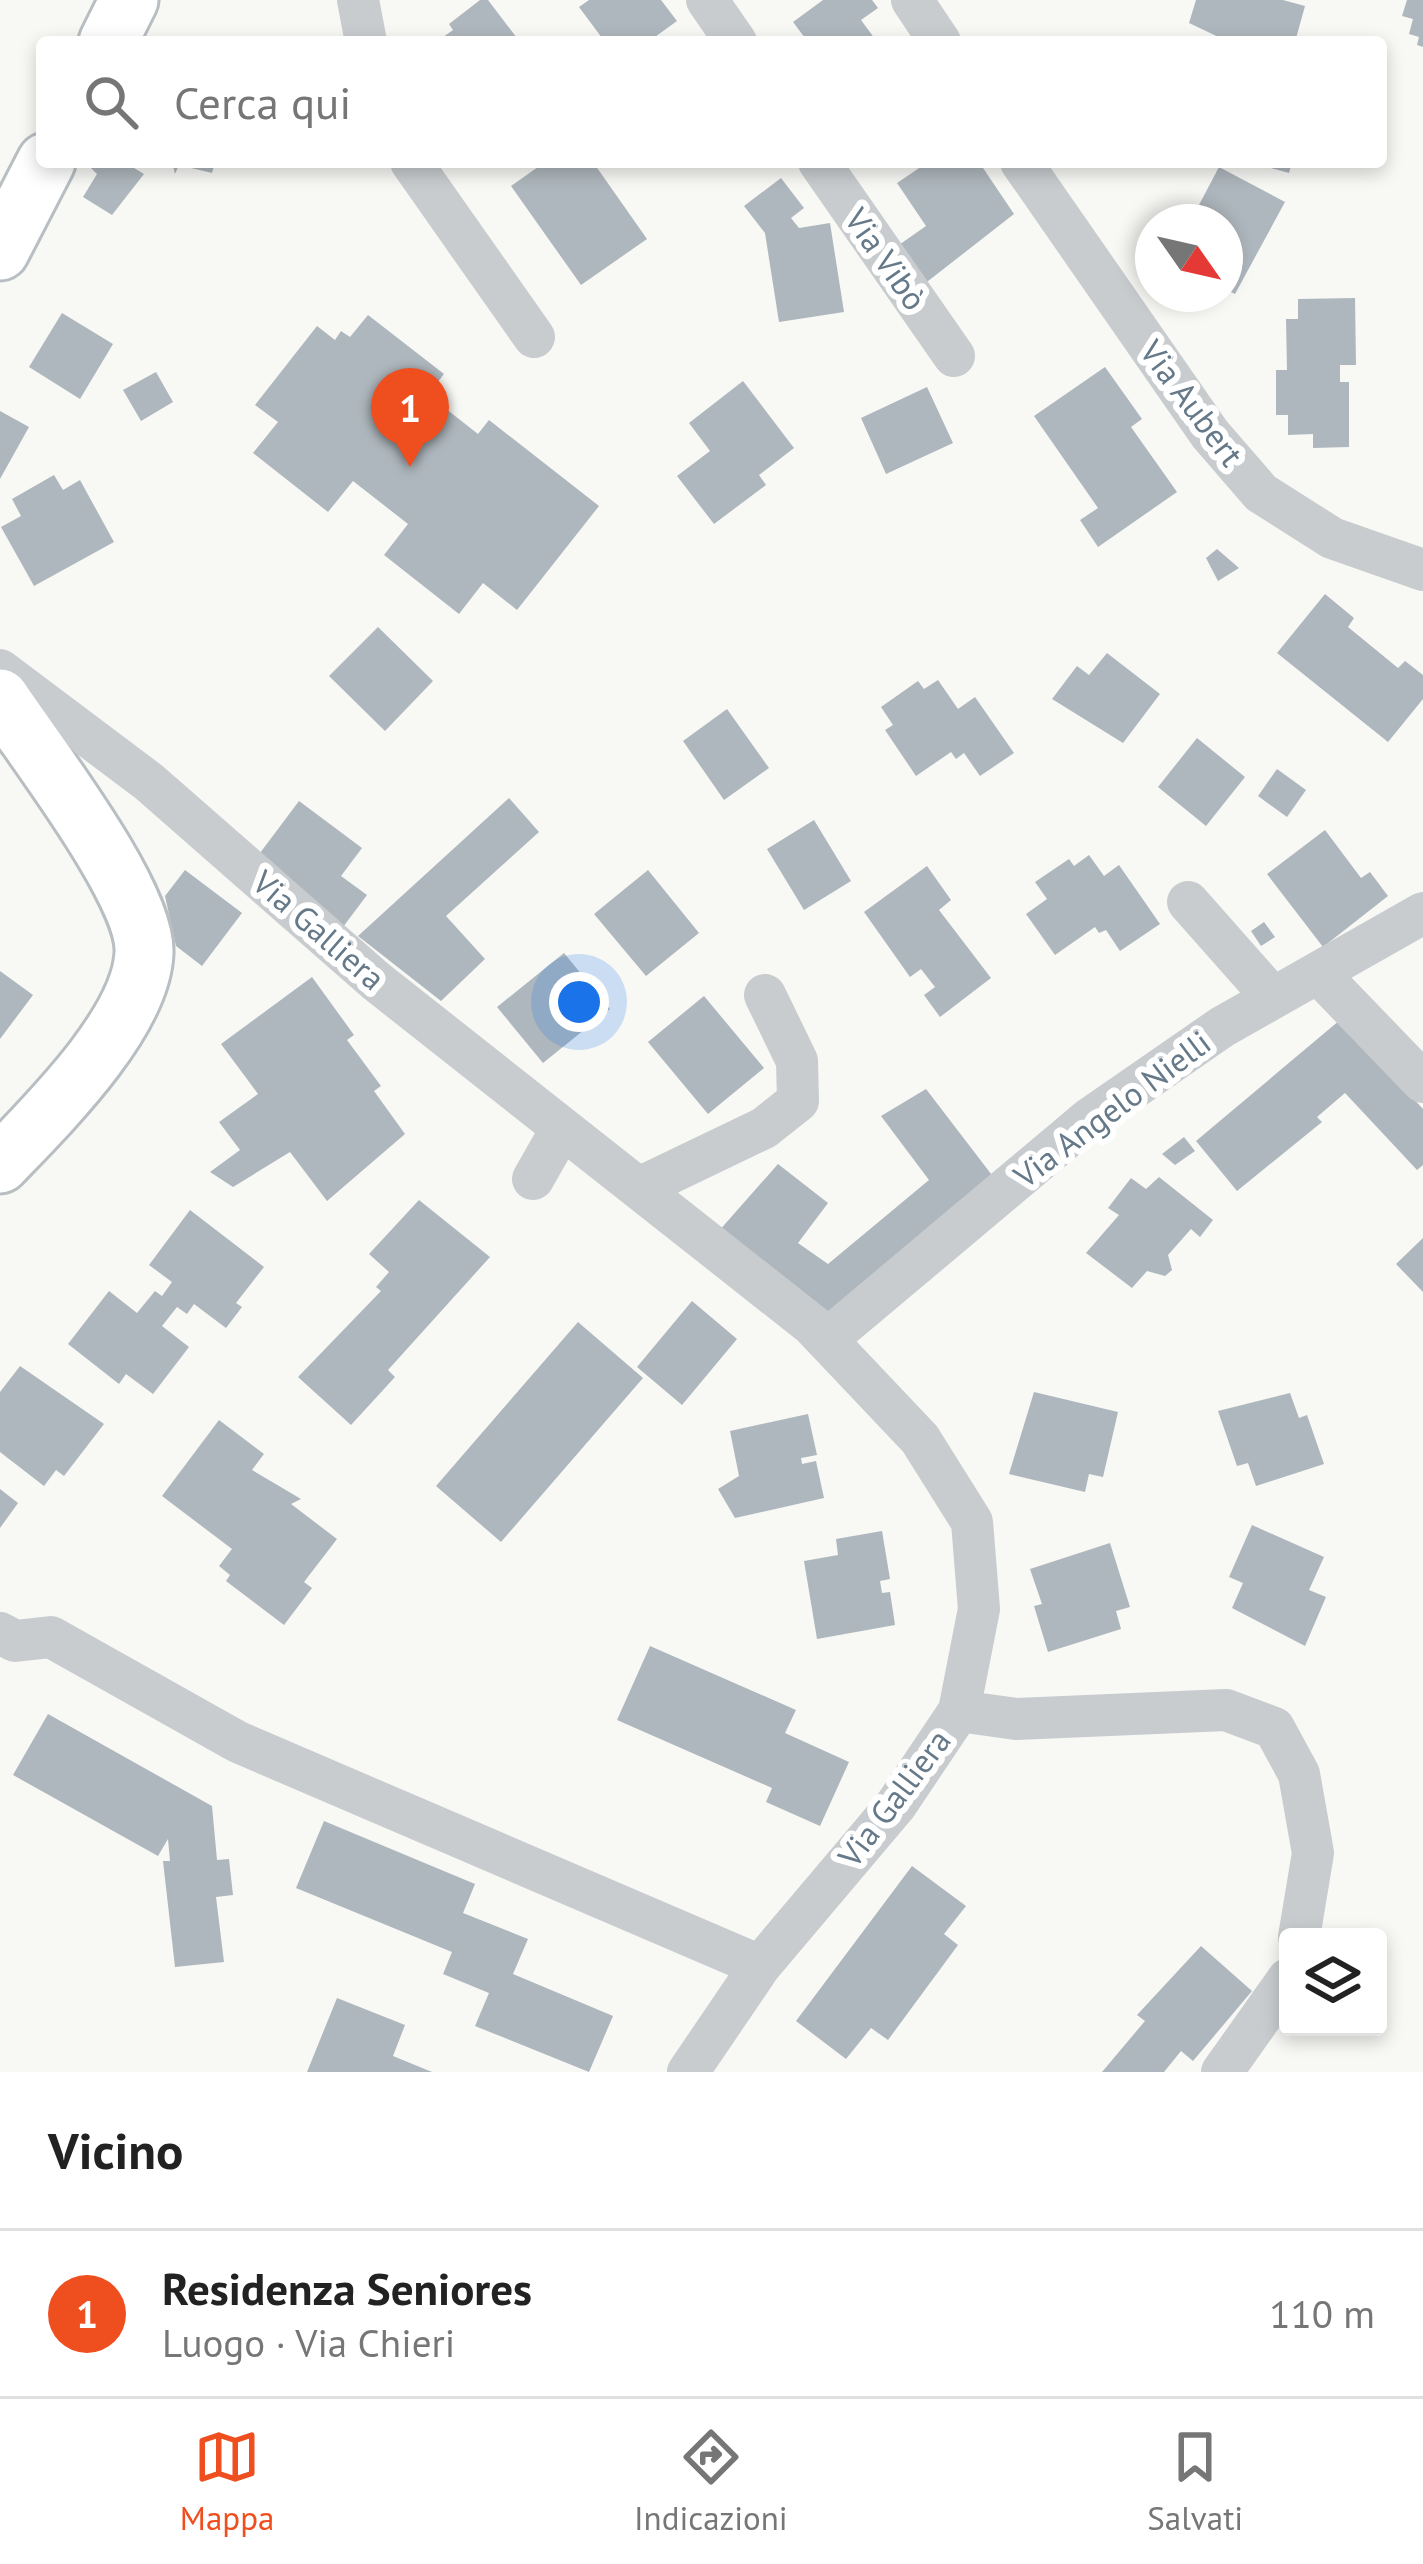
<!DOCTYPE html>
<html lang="it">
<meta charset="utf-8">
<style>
:root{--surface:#fff;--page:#f2f2f2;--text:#222;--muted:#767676;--line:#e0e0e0;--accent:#ef4e1f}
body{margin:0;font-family:"PT Sans",sans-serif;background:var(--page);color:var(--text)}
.controls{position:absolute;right:36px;bottom:36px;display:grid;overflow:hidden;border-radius:12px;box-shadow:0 6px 18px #0003}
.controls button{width:108px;height:108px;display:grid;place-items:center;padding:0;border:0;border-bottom:3px solid var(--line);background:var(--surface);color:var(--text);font:60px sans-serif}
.compass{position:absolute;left:1135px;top:204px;width:108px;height:108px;border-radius:50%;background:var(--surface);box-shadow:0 6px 18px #0003;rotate:124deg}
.you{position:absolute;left:579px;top:1002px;width:42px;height:42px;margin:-30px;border:9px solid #fff;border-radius:50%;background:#1a73e8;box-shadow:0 0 0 18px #1a73e833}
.badge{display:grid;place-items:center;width:78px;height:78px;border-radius:50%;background:var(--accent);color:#fff;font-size:39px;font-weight:700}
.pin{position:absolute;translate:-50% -99px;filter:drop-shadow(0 3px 6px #0008)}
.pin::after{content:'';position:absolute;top:63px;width:42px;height:36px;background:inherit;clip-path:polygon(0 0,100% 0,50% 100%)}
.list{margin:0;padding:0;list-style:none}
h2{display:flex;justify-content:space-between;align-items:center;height:156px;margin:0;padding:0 48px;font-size:51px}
h2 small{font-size:39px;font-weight:400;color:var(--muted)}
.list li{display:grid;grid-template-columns:78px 1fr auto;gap:36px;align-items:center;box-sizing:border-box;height:168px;padding:0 48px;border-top:3px solid var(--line)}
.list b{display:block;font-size:45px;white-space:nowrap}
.list p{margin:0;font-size:39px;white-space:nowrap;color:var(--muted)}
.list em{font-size:39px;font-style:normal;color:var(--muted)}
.icon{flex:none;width:66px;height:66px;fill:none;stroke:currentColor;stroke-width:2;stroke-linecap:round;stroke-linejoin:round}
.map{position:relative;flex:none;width:1423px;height:2072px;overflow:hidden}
.search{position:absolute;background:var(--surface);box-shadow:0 6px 18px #0003;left:36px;right:36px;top:36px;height:132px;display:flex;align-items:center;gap:30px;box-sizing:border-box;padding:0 42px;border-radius:12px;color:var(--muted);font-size:45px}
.sheet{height:324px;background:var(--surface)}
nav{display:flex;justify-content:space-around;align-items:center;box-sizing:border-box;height:168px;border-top:3px solid var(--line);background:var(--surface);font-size:33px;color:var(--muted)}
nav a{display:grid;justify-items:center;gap:6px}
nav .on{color:var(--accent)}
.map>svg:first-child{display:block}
</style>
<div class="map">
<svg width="1423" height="2072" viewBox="0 0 1423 2072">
<rect width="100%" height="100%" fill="#f8f8f5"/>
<path fill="#aeb7bd" d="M480 0H488L520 42H436L453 30 449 24Z
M589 0H661L677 21 648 42H605L579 7Z
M823 0H872L878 8 861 20 875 39 808 42 793 22Z
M1196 0H1283L1305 6 1295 42H1229L1189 23Z
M1407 0H1423V47L1417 45 1419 37 1409 34 1413 19 1402 16Z
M85 162H137L134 168 144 174 112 215 83 197 97 174Z
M172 162H215L212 173 179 165 175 174Z
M545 162H593L647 239 581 285 511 186Z
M928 162H979L1014 214 923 285 896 247 926 226 897 183Z
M1250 162H1292L1289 173Z
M1219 167 1285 202 1235 294 1225 289V222H1190Z
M781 178 804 208 791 218 799 228 830 223 844 312 779 322 765 233 744 206Z
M1355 298 1356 365H1340V382H1349V447L1313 448V434L1288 435V415H1276V370H1287L1286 319H1298V299Z
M62 313 113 344 80 399 29 367Z
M368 315 444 374 414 412 422 419 436 401 478 434 489 420 599 506 517 610 483 583 459 614 384 555 408 524 353 481 328 512 253 453 278 422 255 405 317 326 335 340 341 331 350 337Z
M1105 367 1142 419 1131 427 1177 492 1098 547 1080 520 1098 508 1034 416Z
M156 372 173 402 141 421 123 390Z
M743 381 794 448 759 475 766 485 714 524 677 476 710 451 689 423Z
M927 387 953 443 886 474 861 418Z
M0 411 29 427 0 479Z
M54 475 63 490 80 480 114 542 34 586 1 527 21 516 12 499Z
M1217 549 1239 568 1218 581 1206 558Z
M1325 594 1354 618 1348 627 1398 668 1405 661 1423 675V699L1388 742 1277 653Z
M378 627 433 681 385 731 329 676Z
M1107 653 1160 694 1123 743 1052 699 1077 666 1089 675Z
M938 680 958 709 975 697 1014 753 980 776 964 753 956 759 951 752 916 776 885 730 893 725 881 707 918 681 924 689Z
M727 709 769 768 724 800 683 741Z
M1197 738 1245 777 1206 826 1158 787Z
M1277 769 1306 790 1287 817 1258 796Z
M509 798 539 832 446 916 485 959 441 1001 358 936Z
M299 801 362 848 341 876 367 895 343 927 254 861Z
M814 820 851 881 804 910 767 849Z
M1325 830 1361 878 1370 872 1388 896 1323 947 1267 874Z
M1089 855 1104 876 1119 865 1160 924 1120 951 1106 930 1099 933 1095 927 1055 955 1026 914 1047 899 1035 882 1069 859 1074 866Z
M927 866 951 900 939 910 991 978 940 1017 924 995 935 987 921 969 910 977 864 912Z
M185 870 242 913 202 966 176 946 165 896Z
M648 870 699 933 646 976 594 914Z
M1264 922 1275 937 1261 946 1251 931Z
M564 953 610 1009 543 1063 497 1007Z
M0 971 33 995 0 1039Z
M312 977 354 1035 347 1040 381 1086 374 1091 405 1134 327 1201 290 1152 233 1187 210 1172 240 1150 219 1122 258 1094 221 1044Z
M704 996 764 1068 708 1114 648 1042Z
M1340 1020 1423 1109V1165L1417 1170 1345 1093 1317 1117 1322 1122 1237 1191 1196 1141Z
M926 1089 998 1183 828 1323 718 1232 778 1164 828 1203 798 1243 828 1264 929 1180 881 1116Z
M1184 1137 1195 1151 1175 1165 1162 1154Z
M1159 1177 1213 1220 1200 1237 1191 1229 1168 1255 1172 1270 1165 1276 1147 1271 1132 1288 1086 1253 1119 1215 1108 1208 1131 1178 1146 1189Z
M419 1200 490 1257 388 1370 395 1377 351 1425 298 1377 381 1291 376 1287 389 1272 369 1254Z
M190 1210 264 1267 236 1303 242 1307 226 1328 194 1304 187 1314 177 1307 162 1326 189 1347 153 1394 126 1374 119 1384 68 1344 109 1291 137 1313 155 1291 162 1296 172 1282 149 1265Z
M1423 1238V1292L1396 1264Z
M692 1301 737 1339 682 1405 637 1367Z
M578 1322 643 1378 501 1542 436 1486Z
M20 1366 104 1424 64 1476 56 1470 44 1486 0 1452V1392Z
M1034 1392 1118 1412 1103 1477 1089 1474 1085 1492 1009 1474Z
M1290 1393 1299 1418 1307 1415 1324 1464 1256 1486 1248 1463 1237 1466 1218 1411Z
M808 1414 817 1455 801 1458 802 1464 816 1461 824 1498 735 1518 718 1489 739 1476 730 1431Z
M219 1420 264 1454 252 1470 301 1499 291 1504 337 1539 304 1582 312 1588 284 1625 226 1581 230 1575 219 1566 232 1549 162 1496Z
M0 1489 18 1503 0 1528Z
M1252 1525 1324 1557 1309 1590 1326 1597 1305 1646 1232 1608 1243 1583 1229 1577Z
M882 1531 890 1579 880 1581 882 1593 890 1592 895 1625 817 1639 804 1561 838 1555 836 1539Z
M1110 1543 1130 1607 1116 1611 1121 1629 1048 1652 1034 1606 1042 1604 1030 1569Z
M650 1646 796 1710 785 1733 849 1762 820 1826 766 1802 772 1788 617 1720Z
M48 1714 212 1806 217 1860 229 1859 233 1895 216 1897 224 1962 175 1967 163 1861H170L168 1839 158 1856 13 1775Z
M324 1821 475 1884 463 1913 528 1939 513 1974 613 2016 589 2072 475 2026 489 1993 443 1974 452 1952 296 1888Z
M912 1866 966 1906 944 1934 958 1945 888 2040 871 2028 846 2059 796 2021Z
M1201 1946 1252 1991 1193 2061 1181 2051 1164 2072H1102L1145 2021 1137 2015Z
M337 1998 405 2025 393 2056 432 2072H307Z"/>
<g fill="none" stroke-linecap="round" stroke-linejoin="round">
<defs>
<path id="secondary" d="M108 42 129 0
M0 251 46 162
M0 698C35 751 147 894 144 953 141 1023 47 1115 0 1164"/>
</defs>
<use href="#secondary" stroke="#b8bec2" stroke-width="63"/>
<path stroke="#c8cccf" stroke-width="42" d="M358 0 366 42
M707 0 736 42
M912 0 940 42
M411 162 534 337
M819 162 954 356
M1021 162 1210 434 1261 493 1332 538 1423 570
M0 670 149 782 376 981 812 1325 920 1439 972 1522 979 1609 959 1711 896 1805 760 1966 688 2072
M1188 902 1273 998
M1318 973 1423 1082
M533 1179 562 1128
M639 1188 764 1128 798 1101 797 1061 765 995
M826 1340 1089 1119 1222 1027 1423 913
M0 1633 15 1641 51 1637 238 1742 760 1966
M959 1711 1016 1719 1226 1710 1274 1728 1299 1774 1313 1853 1299 1937
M1222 2072 1288 1979"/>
<use href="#secondary" stroke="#fff" stroke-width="57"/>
</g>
<g text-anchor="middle" stroke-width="12" stroke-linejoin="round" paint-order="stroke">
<g font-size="33" fill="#657989" stroke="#fff">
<text transform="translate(886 259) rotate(55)" y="12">Via Vibò</text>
<text transform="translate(1192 403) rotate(53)" y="12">Via Aubert</text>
<text transform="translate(319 930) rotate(41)" y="12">Via Galliera</text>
<text transform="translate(1112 1109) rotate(-37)" y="12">Via Angelo Nielli</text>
<text transform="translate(894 1798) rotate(-53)" y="12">Via Galliera</text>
</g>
</g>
</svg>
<div class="controls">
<button><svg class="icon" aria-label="layers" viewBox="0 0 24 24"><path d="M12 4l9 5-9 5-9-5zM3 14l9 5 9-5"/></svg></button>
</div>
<svg class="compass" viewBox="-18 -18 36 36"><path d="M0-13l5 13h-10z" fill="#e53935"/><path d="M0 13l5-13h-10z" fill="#767676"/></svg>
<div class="you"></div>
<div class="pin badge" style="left:410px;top:467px">1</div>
<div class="search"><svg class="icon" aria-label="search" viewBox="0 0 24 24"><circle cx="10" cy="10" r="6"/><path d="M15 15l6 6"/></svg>Cerca qui</div>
</div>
<section class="sheet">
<h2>Vicino<small></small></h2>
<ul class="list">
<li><span class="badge">1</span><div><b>Residenza Seniores</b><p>Luogo · Via Chieri</p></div><em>110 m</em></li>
</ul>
</section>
<nav>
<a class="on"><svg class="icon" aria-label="map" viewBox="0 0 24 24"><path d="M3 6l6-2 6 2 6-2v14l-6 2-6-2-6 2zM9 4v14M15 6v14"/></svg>Mappa</a>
<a><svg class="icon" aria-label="directions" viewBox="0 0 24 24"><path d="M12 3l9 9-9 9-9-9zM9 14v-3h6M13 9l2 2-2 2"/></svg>Indicazioni</a>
<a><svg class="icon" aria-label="saved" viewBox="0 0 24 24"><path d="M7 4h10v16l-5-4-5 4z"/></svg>Salvati</a>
</nav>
